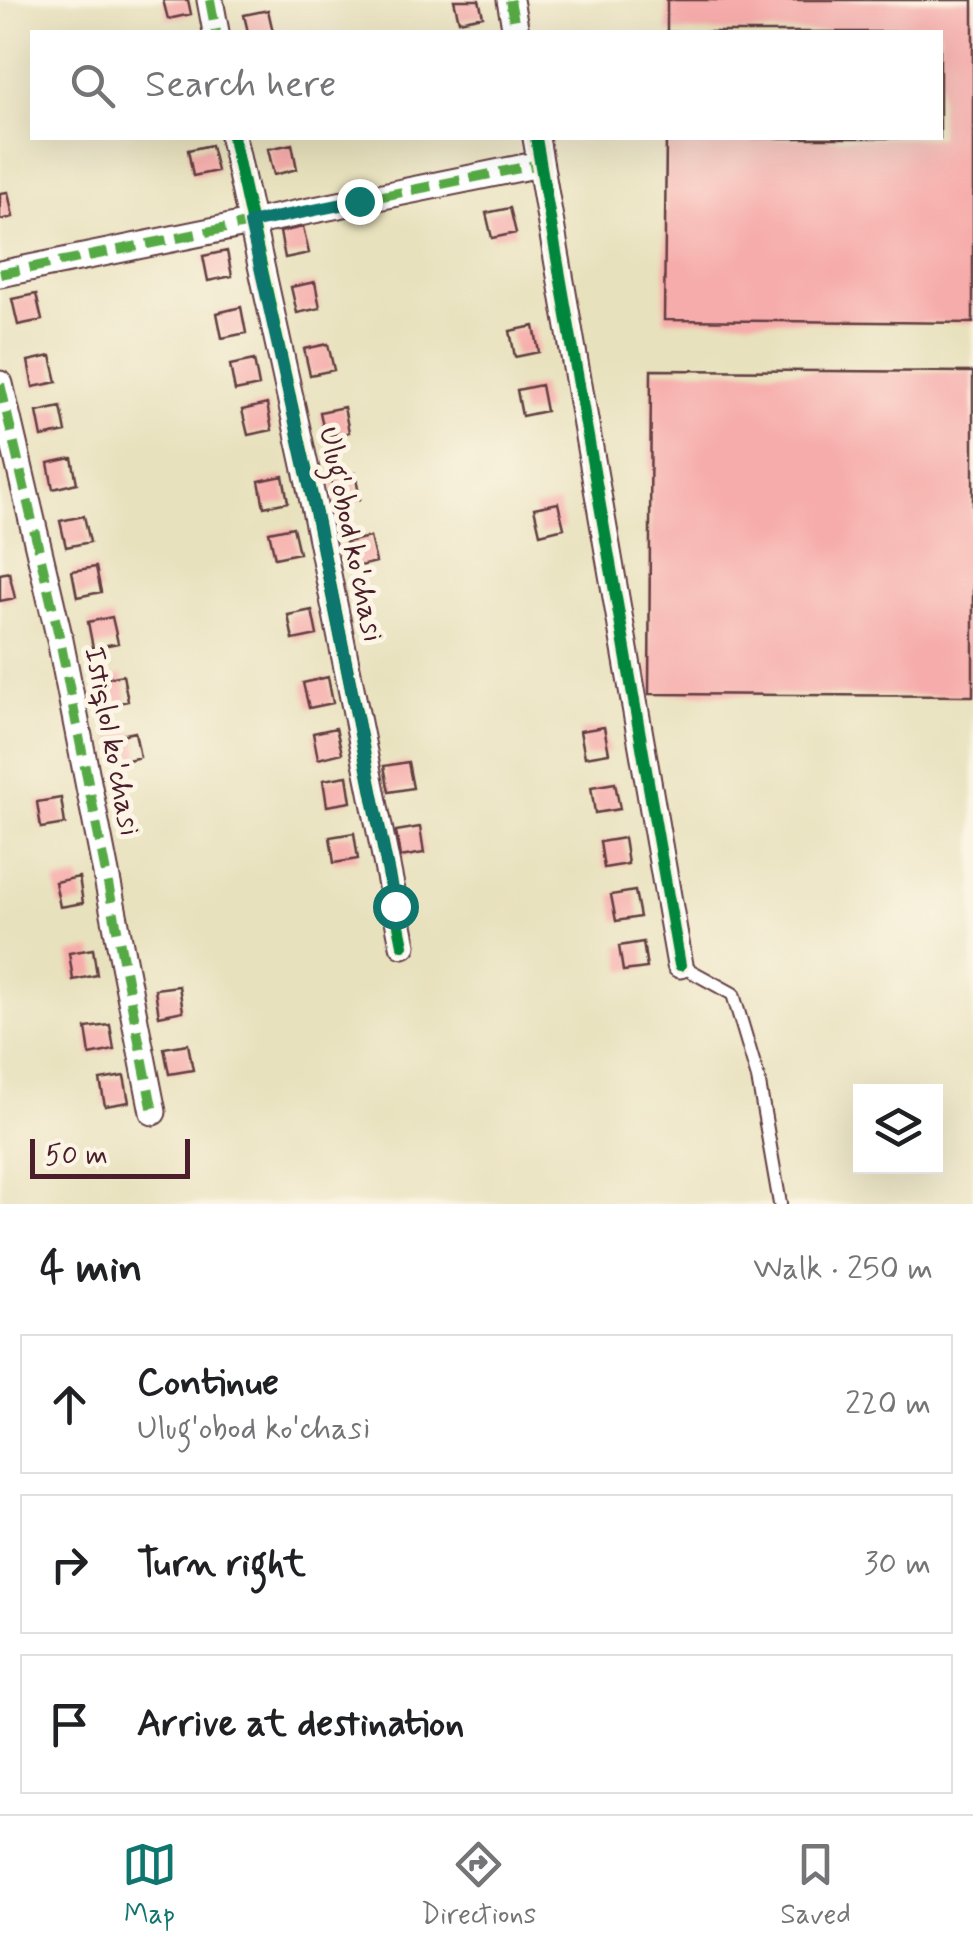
<!DOCTYPE html>
<meta charset="utf-8">
<style>
:root{--surface:#fff;--page:#f2f2f2;--text:#202124;--muted:#757577;--line:#e0e0e0;--accent:#0f766e}
body{margin:0;font-family:Mynerve,sans-serif;background:var(--page);color:var(--text)}
.controls{position:absolute;right:30px;bottom:30px;display:grid;overflow:hidden;border-radius:0px;box-shadow:0 10px 40px #0002}
.controls button{width:90px;height:90px;display:grid;place-items:center;padding:0;border:0;border-bottom:2px solid var(--line);background:var(--surface);color:var(--text);font:50px sans-serif}
.scale{position:absolute;left:30px;bottom:25px;width:160px;box-sizing:border-box;padding-left:10px;border:5px solid #4a1f2b;border-top:0;font-size:28px;line-height:35px;white-space:nowrap;color:#4a1f2b;-webkit-text-stroke:8px #fcf5e5;paint-order:stroke}
.stop{position:absolute;width:30px;height:30px;margin:-22px;border:8px solid #0f766e;border-radius:50%;background:#fff}
.stop.end{background:#0f766e;border-color:#fff;box-shadow:0 2px 10px #0008}
.list{margin:0;padding:0;list-style:none}
h2{display:flex;justify-content:space-between;align-items:center;height:130px;margin:0;padding:0 40px;font-size:42px}
h2 small{font-size:32px;font-weight:400;color:var(--muted)}
.list li{display:grid;grid-template-columns:65px 1fr auto;gap:30px;align-items:center;box-sizing:border-box;height:140px;margin:0 20px 20px;padding:0 20px;border:2px solid var(--line);border-radius:0px}
.list b{display:block;font-size:38px;white-space:nowrap}
.list p{margin:0;font-size:32px;white-space:nowrap;color:var(--muted)}
.list em{font-size:32px;font-style:normal;color:var(--muted)}
.icon{flex:none;width:55px;height:55px;fill:none;stroke:currentColor;stroke-width:2;stroke-linecap:round;stroke-linejoin:round}
.map{position:relative;flex:none;width:973px;height:1204px;overflow:hidden}
.search{position:absolute;background:var(--surface);box-shadow:0 10px 40px #0002;left:30px;right:30px;top:30px;height:110px;display:flex;align-items:center;gap:25px;box-sizing:border-box;padding:0 35px;border-radius:0px;color:var(--muted);font-size:38px}
.sheet{height:610px;background:var(--surface)}
nav{display:flex;justify-content:space-around;align-items:center;box-sizing:border-box;height:140px;border-top:2px solid var(--line);background:var(--surface);font-size:28px;color:var(--muted)}
nav a{display:grid;justify-items:center;gap:5px}
nav .on{color:var(--accent)}
.map>svg:first-child{display:block}
</style>
<div class="map">
<svg width="973" height="1204" viewBox="0 0 973 1204">
<rect width="100%" height="100%" fill="#fcf5e5"/>
<filter id="ink" filterUnits="userSpaceOnUse"><feTurbulence type="fractalNoise" baseFrequency=".01" numOctaves="2"/><feDisplacementMap in="SourceGraphic" scale="20" xChannelSelector="R" yChannelSelector="G"/><feConvolveMatrix kernelMatrix="1 2 1 2 8 2 1 2 1" color-interpolation-filters="sRGB"/></filter>
<filter id="wash" filterUnits="userSpaceOnUse"><feTurbulence type="fractalNoise" baseFrequency=".0048" numOctaves="4" result="noise"/><feDisplacementMap in="SourceGraphic" scale="40" xChannelSelector="R" yChannelSelector="G"/><feGaussianBlur stdDeviation="2.25" result="paint"/><feColorMatrix in="noise" values="0 0 0 0 0 0 0 0 0 0 0 0 0 0 0 0 0 1.4 0 .05"/><feComposite in="paint" operator="in"/></filter>
<g filter="url(#wash)">
<rect width="100%" height="100%" fill="#e8e1bd"/>
<g id="blocks">
<path fill="#f6acaa" d="M163 0H188L191 14 168 19Z
M454 0H479L483 16 459 21Z
M667 0H973V323L664 320 666 138H940V32H667Z
M268 10 273 32H248L244 15Z
M292 144 297 169 274 175 268 149Z
M211 145 217 171 193 176 188 150Z
M8 192 13 217 0 220V193Z
M510 208 516 233 492 238 486 213Z
M303 227 309 253 285 258 280 232Z
M227 251 232 276 208 281 203 256Z
M315 282 320 308 297 313 291 287Z
M36 294 42 320 18 325 12 299Z
M241 307 246 333 222 338 217 313Z
M534 326 539 352 515 357 510 331Z
M328 344 334 370 310 375 304 349Z
M51 356 57 382 33 387 28 361Z
M254 360 259 386 235 391 230 365Z
M651 370 973 372V696L649 694Z
M541 385 546 411 522 416 517 390Z
M267 404 272 430 248 435 242 410Z
M61 407 66 432 42 437 37 412Z
M344 407 349 432 325 437 320 412Z
M72 458 77 483 53 489 48 463Z
M355 473 360 499 336 504 331 479Z
M283 476 288 502 264 507 259 481Z
M558 503 564 528 540 534 534 508Z
M84 516 90 542 66 547 60 521Z
M293 527 299 553 275 558 269 532Z
M370 537 376 562 352 568 346 542Z
M96 567 101 592 77 597 72 571Z
M9 572 15 598 0 601V574Z
M312 610 317 635 293 640 288 615Z
M112 617 118 643 93 648 88 622Z
M123 675 128 701 104 706 99 680Z
M328 677 333 703 309 708 303 683Z
M604 727 609 753 585 757 580 731Z
M336 728 342 753 318 759 313 733Z
M135 732 140 757 116 763 111 737Z
M408 762 413 788 389 792 384 766Z
M347 776 351 802 327 806 323 780Z
M615 783 620 809 595 813 591 787Z
M61 798 65 824 41 828 37 802Z
M420 827 424 853 400 857 396 831Z
M354 833 358 859 334 863 330 837Z
M624 838 628 864 604 868 600 842Z
M79 877 83 903 60 907 55 882Z
M635 891 640 917 616 921 611 895Z
M643 942 647 968 623 971 619 946Z
M93 949 97 975 73 980 69 953Z
M179 986 183 1011 159 1016 155 989Z
M110 1025 114 1050 90 1055 86 1028Z
M188 1044 193 1070 169 1074 164 1048Z
M124 1076 129 1102 105 1106 100 1080Z"/>
</g>
</g>
<g filter="url(#ink)">
<use href="#blocks" fill-opacity="0" stroke="#623c41" stroke-width="2.5"/>
<g fill="none" stroke-linecap="round" stroke-linejoin="round">
<defs>
<path id="lane" d="M680 965 733 994 758 1078 780 1204"/>
<path id="street" d="M210 0 216 32
M510 0 516 32
M233 138 316 515 403 945
M536 138 680 965
M0 274 540 164
M0 384 60 640 153 1112"/>
</defs>
<use href="#lane" stroke="#623c41" stroke-width="16"/>
<use href="#street" stroke="#623c41" stroke-width="29"/>
<use href="#lane" stroke="#fff" stroke-width="12"/>
<use href="#street" stroke="#fff" stroke-width="25"/>
<path stroke="#57aa44" stroke-width="10" stroke-dasharray="20 10" stroke-linecap="butt" d="M210 0 216 32
M510 0 516 32
M0 274 540 164
M0 384 60 640 153 1112"/>
<defs>
<path id="cycleway" d="M233 138 316 515 403 945
M536 138 680 965"/>
</defs>
<use href="#cycleway" stroke="#fcf5e5" stroke-width="19"/>
<use href="#cycleway" stroke="#00873e" stroke-width="12"/>
</g>
</g>
<g fill="none" stroke-linecap="round" stroke-linejoin="round" filter="url(#ink)">
<path stroke="#0f766e" stroke-width="12" d="M359 201 250 223 316 515 395 906"/>
</g>
<g text-anchor="middle" stroke-width="10" stroke-linejoin="round" paint-order="stroke">
<g font-size="30" fill="#4a1f2b" stroke="#fcf5e5">
<text transform="translate(352 534) rotate(78)" y="10">Ulug'obod ko'chasi</text>
<text transform="translate(113 741) rotate(79)" y="10">Istiqlol ko'chasi</text>
</g>
</g>
</svg>
<div class="controls">
<button><svg class="icon" aria-label="layers" viewBox="0 0 24 24"><path d="M12 4l9 5-9 5-9-5zM3 14l9 5 9-5"/></svg></button>
</div>
<div class="scale">50 m</div>
<div class="stop" style="left:395px;top:906px"></div>
<div class="stop end" style="left:359px;top:201px"></div>
<div class="search"><svg class="icon" aria-label="search" viewBox="0 0 24 24"><circle cx="10" cy="10" r="6"/><path d="M15 15l6 6"/></svg>Search here</div>
</div>
<section class="sheet">
<h2>4 min<small>Walk · 250 m</small></h2>
<ul class="list">
<li><svg class="icon" aria-label="ahead" viewBox="0 0 24 24"><path d="M12 20V5M6 11l6-6 6 6"/></svg><div><b>Continue</b><p>Ulug'obod ko'chasi</p></div><em>220 m</em></li>
<li><svg class="icon" aria-label="right" viewBox="0 0 24 24"><path d="M7 20v-9h11M14 6l5 5-5 5"/></svg><div><b>Turn right</b></div><em>30 m</em></li>
<li><svg class="icon" aria-label="arrive" viewBox="0 0 24 24"><path d="M6 21V4h12l-3 4 3 4H6"/></svg><div><b>Arrive at destination</b></div></li>
</ul>
</section>
<nav>
<a class="on"><svg class="icon" aria-label="map" viewBox="0 0 24 24"><path d="M3 6l6-2 6 2 6-2v14l-6 2-6-2-6 2zM9 4v14M15 6v14"/></svg>Map</a>
<a><svg class="icon" aria-label="directions" viewBox="0 0 24 24"><path d="M12 3l9 9-9 9-9-9zM9 14v-3h6M13 9l2 2-2 2"/></svg>Directions</a>
<a><svg class="icon" aria-label="saved" viewBox="0 0 24 24"><path d="M7 4h10v16l-5-4-5 4z"/></svg>Saved</a>
</nav>
